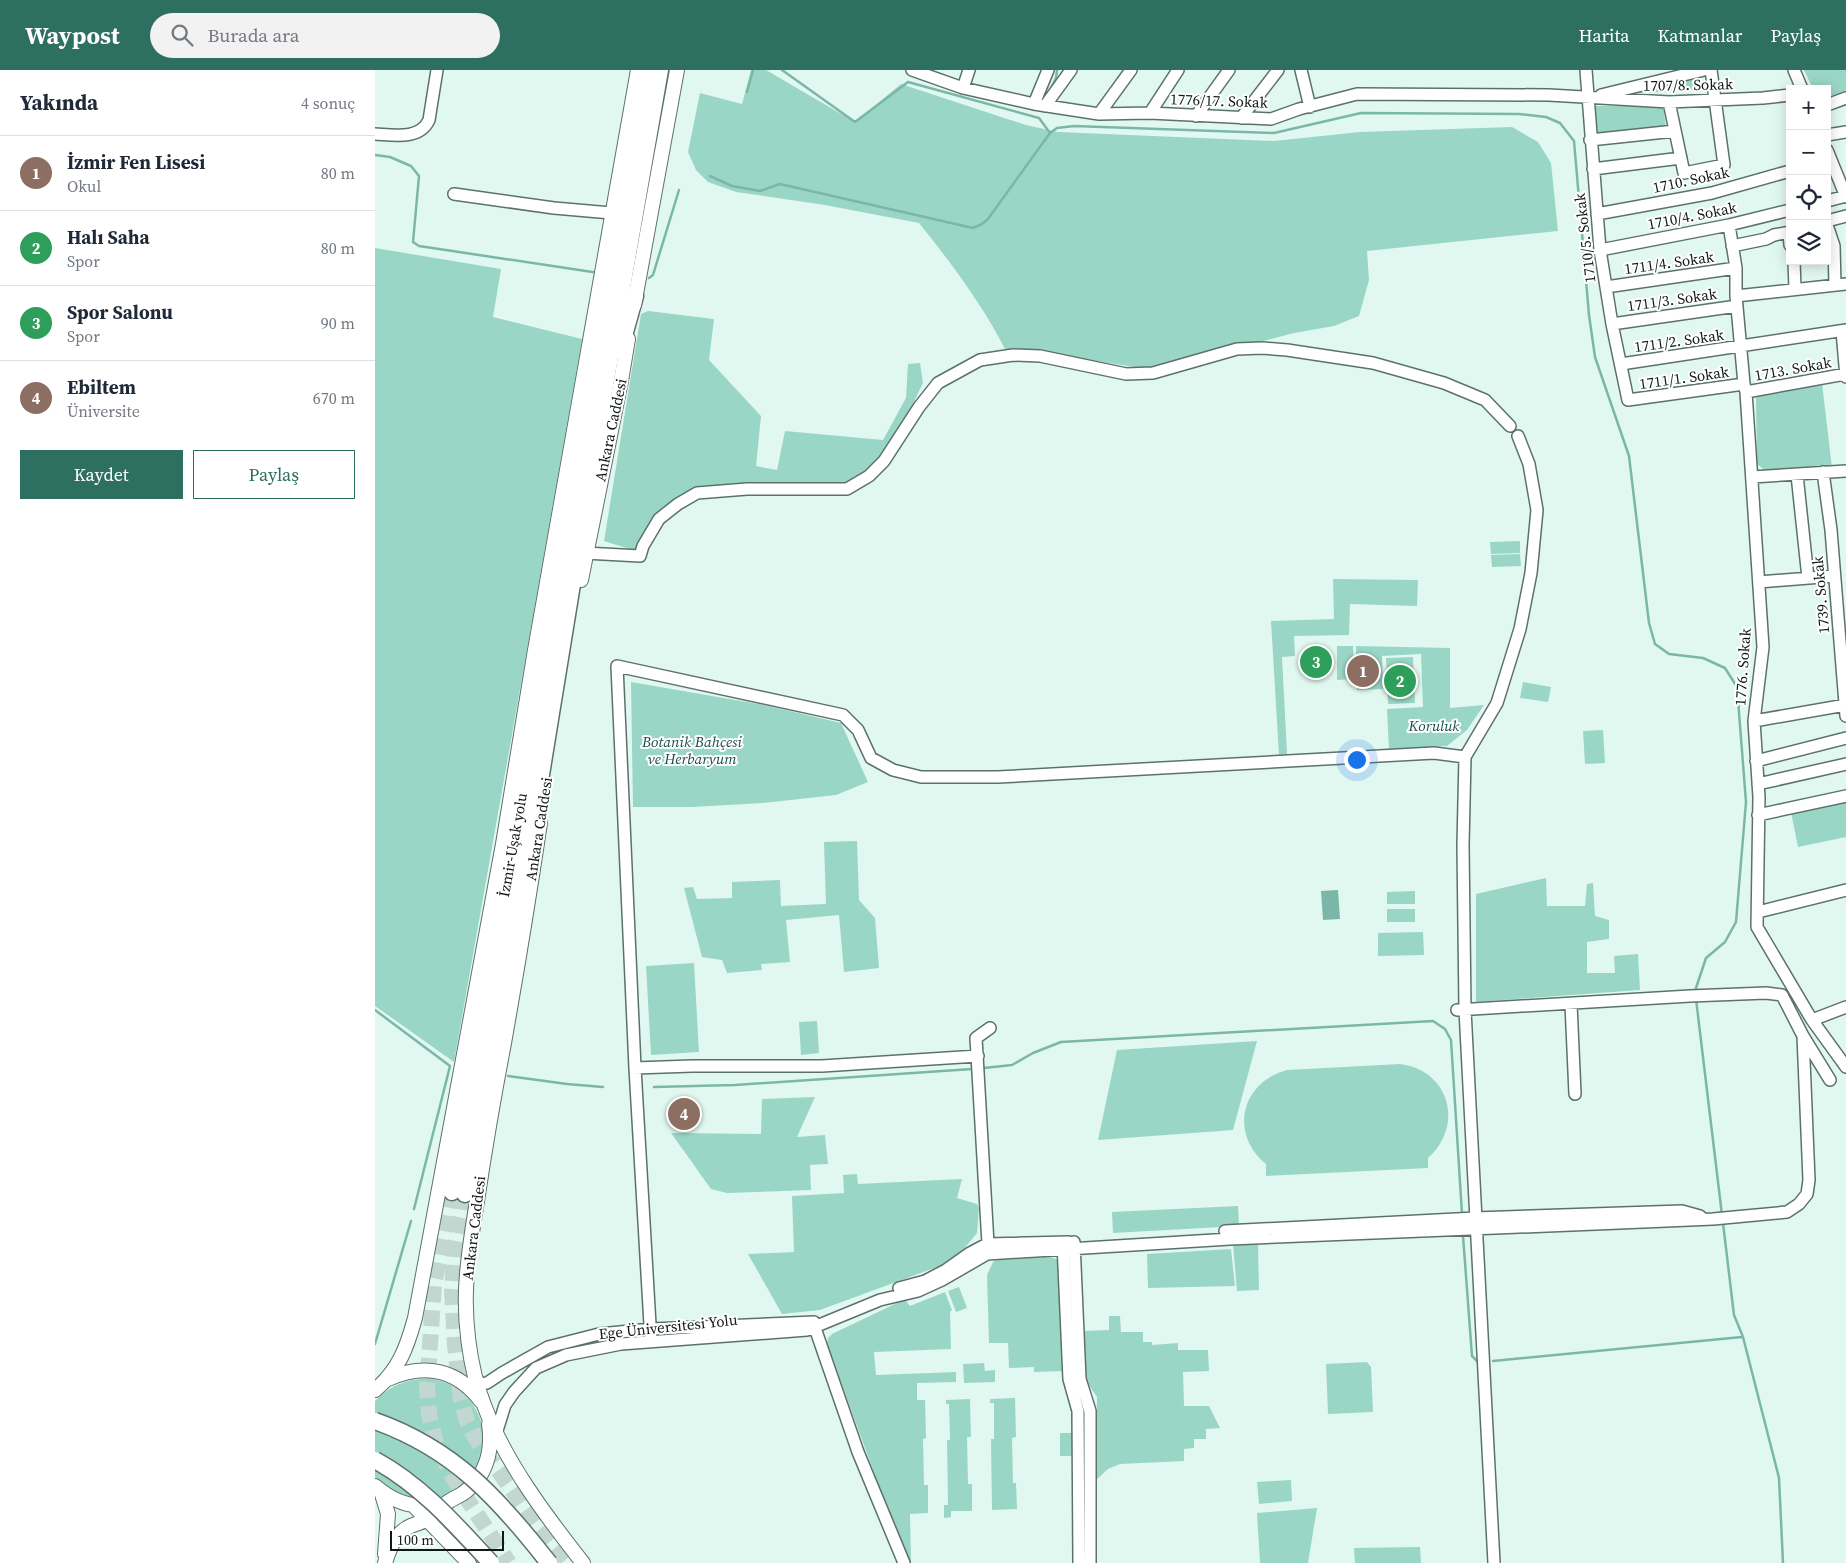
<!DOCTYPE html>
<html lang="tr">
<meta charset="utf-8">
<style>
:root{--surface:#fff;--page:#f2f2f3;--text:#1f2937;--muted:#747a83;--line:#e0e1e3;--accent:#2d6f61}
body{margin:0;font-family:"Source Serif 4",serif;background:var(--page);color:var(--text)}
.controls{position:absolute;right:15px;top:15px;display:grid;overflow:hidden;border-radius:0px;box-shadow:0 2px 12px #0003}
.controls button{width:45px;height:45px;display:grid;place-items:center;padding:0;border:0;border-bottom:1px solid var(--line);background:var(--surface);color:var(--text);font:25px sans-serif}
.scale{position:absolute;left:15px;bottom:12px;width:114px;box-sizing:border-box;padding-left:5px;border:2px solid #111916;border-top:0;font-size:14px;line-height:18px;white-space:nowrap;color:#111916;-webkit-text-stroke:4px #fff;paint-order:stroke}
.you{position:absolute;left:981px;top:689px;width:18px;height:18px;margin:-12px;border:4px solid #fff;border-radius:50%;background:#1a73e8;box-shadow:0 0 0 8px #1a73e833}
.badge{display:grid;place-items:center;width:32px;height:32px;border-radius:50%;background:var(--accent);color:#fff;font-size:16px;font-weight:700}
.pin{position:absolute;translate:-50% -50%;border:2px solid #fff;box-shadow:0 1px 5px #0006}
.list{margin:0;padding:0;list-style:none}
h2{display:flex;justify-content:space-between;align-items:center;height:65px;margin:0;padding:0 20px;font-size:21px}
h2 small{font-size:16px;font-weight:400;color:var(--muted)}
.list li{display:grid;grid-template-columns:32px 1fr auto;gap:15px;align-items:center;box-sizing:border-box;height:75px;padding:0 20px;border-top:1px solid var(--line)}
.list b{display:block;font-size:19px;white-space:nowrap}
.list p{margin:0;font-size:16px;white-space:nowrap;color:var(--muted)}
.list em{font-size:16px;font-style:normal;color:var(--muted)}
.actions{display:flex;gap:10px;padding:15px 20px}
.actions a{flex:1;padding:11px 0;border:1px solid var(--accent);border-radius:0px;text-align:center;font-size:18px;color:var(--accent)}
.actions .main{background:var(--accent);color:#fff}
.icon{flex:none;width:28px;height:28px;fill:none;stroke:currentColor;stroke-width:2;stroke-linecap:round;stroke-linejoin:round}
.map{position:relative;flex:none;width:1471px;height:1493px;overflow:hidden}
header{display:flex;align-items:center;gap:30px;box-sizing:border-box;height:70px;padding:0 25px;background:var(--accent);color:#fff}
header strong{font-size:24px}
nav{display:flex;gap:28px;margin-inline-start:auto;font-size:18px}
.search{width:350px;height:45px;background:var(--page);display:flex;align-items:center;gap:12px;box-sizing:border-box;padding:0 18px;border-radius:28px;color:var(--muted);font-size:19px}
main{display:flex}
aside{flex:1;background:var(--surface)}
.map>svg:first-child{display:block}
</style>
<header>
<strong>Waypost</strong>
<div class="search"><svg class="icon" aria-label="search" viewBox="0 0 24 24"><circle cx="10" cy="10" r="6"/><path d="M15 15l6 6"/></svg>Burada ara</div>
<nav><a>Harita</a><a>Katmanlar</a><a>Paylaş</a></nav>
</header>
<main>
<aside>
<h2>Yakında<small>4 sonuç</small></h2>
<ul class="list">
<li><span class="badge" style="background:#8d6e63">1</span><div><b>İzmir Fen Lisesi</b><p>Okul</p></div><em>80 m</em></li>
<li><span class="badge" style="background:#2e9e5b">2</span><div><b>Halı Saha</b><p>Spor</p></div><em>80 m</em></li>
<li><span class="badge" style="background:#2e9e5b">3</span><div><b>Spor Salonu</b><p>Spor</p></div><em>90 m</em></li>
<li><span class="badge" style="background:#8d6e63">4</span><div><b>Ebiltem</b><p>Üniversite</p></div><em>670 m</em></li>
</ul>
<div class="actions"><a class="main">Kaydet</a><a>Paylaş</a></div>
</aside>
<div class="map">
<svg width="1471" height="1493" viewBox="0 0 1471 1493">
<rect width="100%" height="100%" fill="#e1f8f1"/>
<path fill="#9ad6c6" d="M376 0H391L480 52 526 14 651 55 683 62 899 71 985 62 1137 57 1163 72 1176 93 1183 161 992 181 994 210 984 246 959 256 919 263 778 300 659 281H631C608 235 576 193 544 153L450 135 361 122 333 112 321 100 313 82 325 23 367 34Z
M1429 0H1471V21L1452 28V19H1438Z
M1322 7 1324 19 1258 24Z
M1218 36H1288L1291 57 1219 67Z
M0 178 126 199 118 247 207 269 79 992 0 936Z
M273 241 339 249 334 290 386 346 381 396 402 400 410 361 508 370 531 328 533 294 545 293 548 313 536 338 523 362 508 383 488 404 471 414 401 413 320 417 287 439 276 449 261 481 229 471 266 244Z
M1447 313 1457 398 1392 402 1382 394 1381 327Z
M1145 471V483L1116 484 1115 472Z
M1145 484 1146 496 1117 497 1116 485Z
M958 509 1043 510 1042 536 975 534 974 565 919 566 920 586 907 587 912 684 904 685 896 551 959 549Z
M962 576H978L979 609 962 610Z
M981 576 1075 578V638L1109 635 1092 660 1072 676 1014 679 1012 639 1048 637 1046 584 1007 586 1008 619 982 620Z
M1038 587 1040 633 1013 634 1011 588Z
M256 612 389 635 466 653 493 712 461 725 388 733 317 737H258Z
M1148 612 1176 617 1173 632 1145 628Z
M1228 660 1230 693 1210 694 1208 661Z
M1471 731V767L1423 777 1416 742Z
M482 771 484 830 500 848 504 898 469 902 464 845 411 850 415 892 386 894 387 900 352 903 347 890 327 887 309 818 318 817 322 829 357 828V812L405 810 406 836 451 834 449 772Z
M1171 808 1172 836H1210L1212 814 1218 813 1220 846 1234 850V869L1212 872V903H1240L1239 886 1263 884 1265 920 1101 932V824Z
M1040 821V834H1012V822Z
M1040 839V852H1012V839Z
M1048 862 1049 885 1003 886V863Z
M319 893 324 982 276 985 271 896Z
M442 951 444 983 426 985 424 952Z
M882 971 858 1060 723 1070 742 980Z
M1025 994C1074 1000 1090 1055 1053 1088V1098L891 1106V1094C854 1064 866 1012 912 1000Z
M440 1027 422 1067 450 1065 453 1094 435 1095 436 1120 352 1123 336 1119 296 1063 386 1064 387 1029Z
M482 1104 483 1114 587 1109 582 1128 602 1134 604 1138 602 1163 588 1180 577 1189 562 1197 445 1240 407 1244 373 1184 419 1182 417 1126 469 1123 468 1105Z
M863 1136 864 1156 738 1163 737 1142Z
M883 1173 884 1220 862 1221 858 1174Z
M856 1179 860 1216 773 1218 772 1184Z
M673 1187 679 1188 684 1191 689 1301 659 1302V1297L634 1298 633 1273H614L612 1205 618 1192 622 1190Z
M584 1217 592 1238 581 1242 573 1221Z
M570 1222 577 1240 575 1242 576 1279 499 1282 501 1305 581 1302V1294V1312L542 1313V1330H550L551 1368 548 1369 549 1415H553V1443L535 1444 536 1493H532L452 1274 453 1268 457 1264 526 1231H531L535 1236Z
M734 1246H745L746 1262H768V1272H777V1275L803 1273V1280H833L834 1301 808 1302 809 1336H834L845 1358 831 1359V1369H819V1378L809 1379V1391L745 1394 733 1399 721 1410 722 1327 709 1308V1261L734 1260Z
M992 1292 996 1297 998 1342 953 1344 951 1294Z
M609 1293 610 1301 620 1300V1312L589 1313 588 1294Z
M54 1308C60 1310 67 1311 72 1313 82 1317 90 1324 96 1332 137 1387 70 1458 14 1420 9 1417 4 1411 0 1407V1331C17 1314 30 1310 54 1308Z
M640 1328 641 1367 637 1368 638 1413H641L642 1439 617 1440 616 1369H619V1333H615V1329Z
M595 1329 596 1367H592L593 1414H597V1441H576V1447L569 1448V1435H573L572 1370H575L574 1334H571V1330Z
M685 1363H697L698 1386H685Z
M916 1410 917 1431 884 1434 882 1412Z
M942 1438 933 1493H885L882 1443Z
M1045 1477 1046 1493H980L979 1478Z"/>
<path fill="#7bb7a8" d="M963 820 965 849 948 850 946 821Z"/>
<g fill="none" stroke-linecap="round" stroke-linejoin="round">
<path stroke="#7bb7a8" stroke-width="2.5" d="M407 0 480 52 533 12 664 48 675 63
M675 20 681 8 682 0
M372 22 378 0
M0 85 15 87 36 96 44 106 38 172 44 176 224 203
M335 106 357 116 385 121 405 114 598 158 607 154 613 149 675 63 682 58 699 56 899 63 986 43 1144 44 1171 47 1185 53 1199 71 1214 245 1220 287 1254 386 1274 553 1280 574 1294 584 1328 588 1350 598 1362 617 1371 732 1361 852 1350 872 1331 888 1320 921
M274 208 278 205 304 120
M1321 929 1347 1145
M0 940 75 996 39 1139
M609 998 637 995 658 983 686 972 1058 951 1070 959 1076 970 1087 1144
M133 1006 192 1014 228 1017
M279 1017 360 1015 597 999
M1348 1153 1359 1245 1368 1267 1404 1408 1408 1493
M1088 1166 1097 1286 1102 1291
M0 1274 36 1151
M1118 1291 1367 1267"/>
<path stroke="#c2d7d0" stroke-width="16" stroke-dasharray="16 8" stroke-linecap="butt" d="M77 1122 59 1215 52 1319 54 1344 61 1373 77 1406 134 1493
M90 1124 80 1172 77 1220 80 1276 86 1330 92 1351 101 1369 161 1454 193 1493"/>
<defs>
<path id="minor" d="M537 0 588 18 659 34 724 44 775 43 896 49 924 39 982 24 1174 25 1294 32 1388 28 1415 25
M926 0 935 37
M1211 0 1225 180 1237 254 1253 330 1369 314
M1419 0 1427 19
M588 18 594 0
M1226 25 1329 0
M1294 32 1309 103 1349 95 1336 0
M659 34 673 0
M1452 35 1471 28
M670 36 696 0
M775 43 803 0
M724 44 756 0
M821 46 854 0
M866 48 903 0
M0 64C19 65 45 70 54 50L62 0
M1452 65 1471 62
M1215 70 1300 61
M1452 80 1471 127
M1218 99 1306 88
M79 124 179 138 236 143
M1452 131 1471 126
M1222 144 1337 123 1415 101
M1452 151 1471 146
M1354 155 1361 198V226L1369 314 1371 322 1388 577 1379 651 1384 727 1382 857 1437 950 1471 997
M1452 155 1459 176 1460 215
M1414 162 1415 175
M1357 176 1391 169 1399 165 1415 162
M1225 180 1354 155 1415 140
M1419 191 1420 219
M1231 217 1361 198
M1361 226 1471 214
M1237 254 1362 236
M1467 261 1471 307
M1246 294 1471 260
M1371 322 1471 304
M1448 402 1456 460 1471 646
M1422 405 1433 508
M1377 407 1471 401
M210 483 265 486 268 476 284 449 303 434 322 423 372 419H472L494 406 509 391 544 337 563 313 605 290 638 285 665 286 751 304 778 303 862 279 887 278 912 280 998 293 1069 313 1110 330 1135 356
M1384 512 1459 506
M1379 651 1471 635
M1381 691 1471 668
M1383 714 1471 694
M1383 745 1471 726
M1383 842 1471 820
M1196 934 1200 1024
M1082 940 1315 926 1391 923 1407 925 1428 966 1455 1010
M1437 950 1471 937
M260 998 317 996H447L603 986
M850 1161 1100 1148 1307 1141 1325 1146
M699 1172 705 1309 715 1341V1493
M613 1174 601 968 615 958
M688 1174 694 1309 703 1341 704 1493
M524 1218 550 1211 571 1200 595 1183 612 1174 694 1172
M437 1253V1255L440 1258 483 1382 529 1493
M276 1272 260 998 242 596 468 645 483 660 496 688 518 700 546 707H623L1059 683 1090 687
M95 1315 112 1313 127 1303 173 1277 224 1264 276 1259 439 1252
M120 1367 130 1335 139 1322 161 1298 191 1285 246 1274 432 1260 505 1230 543 1221 567 1210 612 1184 855 1169 1268 1152 1338 1149 1412 1142 1424 1134 1432 1124 1434 1110 1428 966
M1119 1493 1090 940 1088 775 1090 687 1122 633 1145 559 1156 503 1162 440 1154 394 1143 366"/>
<path id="major" d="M259 235 302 0
M206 510 246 311 253 269
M165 753C154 827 142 900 129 973 119 1025 110 1078 102 1131 98 1155 94 1180 92 1204 88 1245 94 1297 109 1335 130 1392 171 1446 208 1493
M13 1309C49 1293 82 1299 106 1331
M0 1320C24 1300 32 1277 40 1248L128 774 160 580 263 0
M0 1416C14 1428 29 1436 48 1436
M6 1421 13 1444 10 1484
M39 1436 94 1493
M10 1493C14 1480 19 1466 32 1458 38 1454 46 1453 53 1449 60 1444 66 1437 73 1432 77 1429 82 1427 87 1424 111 1408 118 1381 114 1354"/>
<path id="highway" d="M245 280 260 226
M77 1122 273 0
M90 1124 163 723 221 367 285 0"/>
</defs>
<use href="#minor" stroke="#5d716b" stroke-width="14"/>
<use href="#major" stroke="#5d716b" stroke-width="16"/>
<use href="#highway" stroke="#5d716b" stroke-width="19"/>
<use href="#minor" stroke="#fff" stroke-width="11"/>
<use href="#major" stroke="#fff" stroke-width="14"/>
<use href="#highway" stroke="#fff" stroke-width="16"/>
<defs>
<path id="highway-bridge" d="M0 1351C79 1379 124 1429 174 1493
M0 1390C46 1415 81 1455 116 1493"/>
</defs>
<use href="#highway-bridge" stroke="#5d716b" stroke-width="19" stroke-linecap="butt"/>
<use href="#highway-bridge" stroke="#fff" stroke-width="16"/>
</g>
<g text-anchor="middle" stroke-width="4" stroke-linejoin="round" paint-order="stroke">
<g font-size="15" fill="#111916" stroke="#fff">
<text transform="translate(1313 15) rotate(-1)" y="5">1707/8. Sokak</text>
<text transform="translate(844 31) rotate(2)" y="5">1776/17. Sokak</text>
<text transform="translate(1316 110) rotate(-12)" y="5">1710. Sokak</text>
<text transform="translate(1317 146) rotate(-11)" y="5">1710/4. Sokak</text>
<text transform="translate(1210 168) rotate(-97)" y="5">1710/5. Sokak</text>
<text transform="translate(1294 193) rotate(-8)" y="5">1711/4. Sokak</text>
<text transform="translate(1297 230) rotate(-8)" y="5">1711/3. Sokak</text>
<text transform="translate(1304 271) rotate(-8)" y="5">1711/2. Sokak</text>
<text transform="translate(1418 299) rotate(-10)" y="5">1713. Sokak</text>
<text transform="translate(1309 308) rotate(-8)" y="5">1711/1. Sokak</text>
<text transform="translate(236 360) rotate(-78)" y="5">Ankara Caddesi</text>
<text transform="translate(1446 525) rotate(-95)" y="5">1739. Sokak</text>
<text transform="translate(1368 597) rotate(-86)" y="5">1776. Sokak</text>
<text transform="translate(164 759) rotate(-81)" y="5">Ankara Caddesi</text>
<text transform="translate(138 775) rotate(-80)" y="5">İzmir-Uşak yolu</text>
<text transform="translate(99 1158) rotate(-83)" y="5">Ankara Caddesi</text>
<text transform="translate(293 1257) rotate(-6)" y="5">Ege Üniversitesi Yolu</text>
</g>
<g font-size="15" font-style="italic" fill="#1a4d42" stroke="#fff">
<text x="1059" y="661">Koruluk</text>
<text x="317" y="677">Botanik Bahçesi<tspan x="317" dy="17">ve Herbaryum</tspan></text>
</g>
</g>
</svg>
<div class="controls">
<button>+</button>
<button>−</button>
<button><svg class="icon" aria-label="locate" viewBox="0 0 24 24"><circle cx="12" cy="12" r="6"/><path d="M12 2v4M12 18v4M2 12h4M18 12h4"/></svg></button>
<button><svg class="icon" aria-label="layers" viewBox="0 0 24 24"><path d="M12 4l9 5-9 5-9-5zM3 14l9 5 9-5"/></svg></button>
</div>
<div class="scale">100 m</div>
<div class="you"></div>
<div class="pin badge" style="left:988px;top:601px;background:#8d6e63">1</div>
<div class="pin badge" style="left:1025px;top:611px;background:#2e9e5b">2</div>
<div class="pin badge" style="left:941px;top:592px;background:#2e9e5b">3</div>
<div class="pin badge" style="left:309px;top:1044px;background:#8d6e63">4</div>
</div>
</main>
